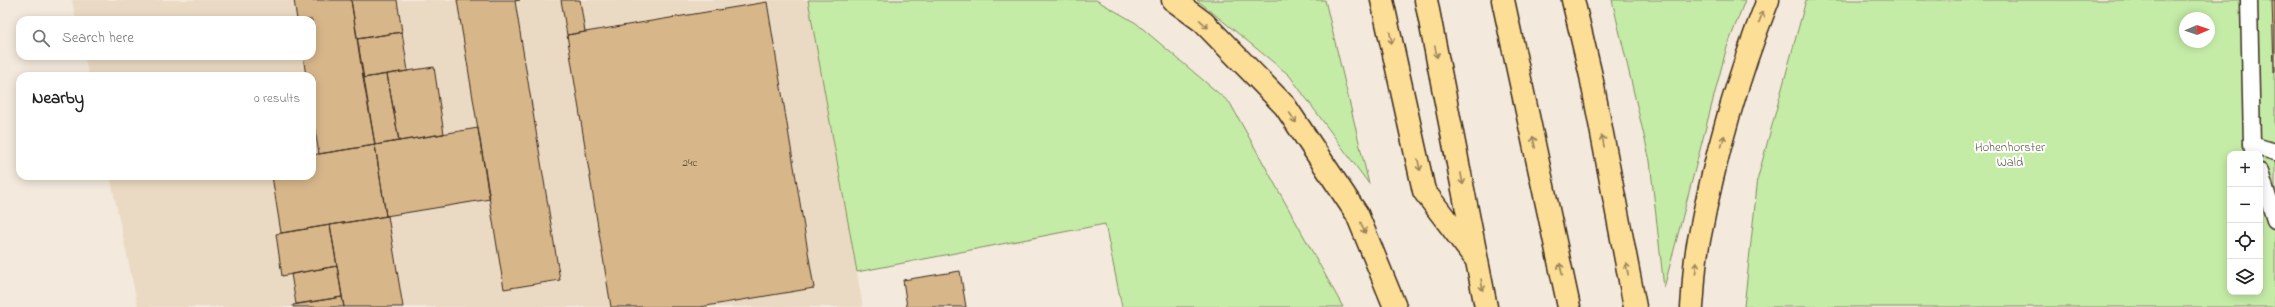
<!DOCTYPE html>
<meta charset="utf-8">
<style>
:root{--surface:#fff;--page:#f2f2f2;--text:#222;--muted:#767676;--line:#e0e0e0}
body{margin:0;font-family:"Indie Flower",sans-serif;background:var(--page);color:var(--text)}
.controls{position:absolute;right:12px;bottom:12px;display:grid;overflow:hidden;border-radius:8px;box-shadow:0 2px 10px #0003}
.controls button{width:36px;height:36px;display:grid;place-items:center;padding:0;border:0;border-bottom:1px solid var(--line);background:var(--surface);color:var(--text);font:20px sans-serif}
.compass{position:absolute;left:2179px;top:12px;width:36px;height:36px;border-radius:50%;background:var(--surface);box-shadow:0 2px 10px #0003;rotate:88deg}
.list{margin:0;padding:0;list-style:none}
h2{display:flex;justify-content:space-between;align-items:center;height:52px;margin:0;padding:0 16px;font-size:17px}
h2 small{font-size:13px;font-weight:400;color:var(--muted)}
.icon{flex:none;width:22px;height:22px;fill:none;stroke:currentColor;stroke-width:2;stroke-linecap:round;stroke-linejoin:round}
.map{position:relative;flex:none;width:2275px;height:307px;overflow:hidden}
.search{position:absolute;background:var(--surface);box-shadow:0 2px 10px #0003;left:16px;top:16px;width:300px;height:44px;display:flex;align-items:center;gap:10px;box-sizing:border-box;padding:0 14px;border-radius:12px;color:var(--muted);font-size:15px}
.panel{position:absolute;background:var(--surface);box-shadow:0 2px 10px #0003;left:16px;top:72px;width:300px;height:108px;border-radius:12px}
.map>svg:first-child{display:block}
</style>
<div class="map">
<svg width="2275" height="307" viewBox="0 0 2275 307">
<rect width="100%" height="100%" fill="#f3e9dc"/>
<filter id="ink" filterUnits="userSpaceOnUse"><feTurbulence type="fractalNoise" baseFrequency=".025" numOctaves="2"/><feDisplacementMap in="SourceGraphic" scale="8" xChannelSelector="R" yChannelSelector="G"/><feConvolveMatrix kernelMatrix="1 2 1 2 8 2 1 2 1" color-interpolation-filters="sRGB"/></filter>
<g filter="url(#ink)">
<path fill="#ebdac3" d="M72 0H808L863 307H138L110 176H312V76H89L84 56H312V20H76Z"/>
<path fill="#c5eca7" stroke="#808b62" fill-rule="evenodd" d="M808 0H1096L1136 23 1230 103 1343 307H1122L1105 224 857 272Z
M1197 0H1325L1369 184 1289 75Z
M1612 0H1745L1726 50 1664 288 1650 161Z
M1806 0H2275V307H1744L1758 177ZM2185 18H2209V42H2185ZM2230 154H2260V292H2230Z"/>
<path fill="#d7b68a" stroke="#3b2a1e" d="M294 0H351L375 145 319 154 312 112V76H306L303 56H312V20H297Z
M351 0H397L402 32 357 39Z
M457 0H520L515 1 560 280 504 289Z
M561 0H580L585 32 567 35Z
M2272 0H2275V71L2274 72Z
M767 2 814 288 700 307H611L567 35Z
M402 32 408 71 363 78 357 39Z
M434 67 444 134 399 141 387 74Z
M387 74 399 141 375 145 363 78Z
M478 128 490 199 386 216 375 145Z
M375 145 386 216 281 233 272 176H312V155Z
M388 216 403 307H344L330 225Z
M330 225 337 266 282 276 276 234Z
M337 266 342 297 296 304 291 274Z
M960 271 966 307H907L903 280Z
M342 297 344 307H293V305Z"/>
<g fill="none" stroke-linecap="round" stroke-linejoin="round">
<defs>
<path id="service" d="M2249 0 2252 145 2254 154
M2252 145 2275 152
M2260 172 2275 220"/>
<path id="motorway" d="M1173 0 1203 22 1285 106 1357 214 1395 307
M1382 0 1424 191 1476 259
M1426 0 1486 307
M1503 0 1569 307
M1573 0 1591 76 1635 307
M1692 307C1694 285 1694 262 1699 240 1714 160 1738 76 1768 0"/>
</defs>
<use href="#service" stroke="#3b2a1e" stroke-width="19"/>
<use href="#motorway" stroke="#3b2a1e" stroke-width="25"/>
<use href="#service" stroke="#fff" stroke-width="16"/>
<use href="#motorway" stroke="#fcde96" stroke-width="22"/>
</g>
<defs><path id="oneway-shaft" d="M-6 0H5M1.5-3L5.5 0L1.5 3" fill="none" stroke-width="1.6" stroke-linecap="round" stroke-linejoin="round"/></defs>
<g stroke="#9c845a">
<use href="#oneway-shaft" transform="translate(1761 17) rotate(-69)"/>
<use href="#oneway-shaft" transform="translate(1204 24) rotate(43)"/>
<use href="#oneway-shaft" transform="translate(1391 38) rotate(78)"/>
<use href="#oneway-shaft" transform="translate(1436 52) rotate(79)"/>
<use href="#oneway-shaft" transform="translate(1293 118) rotate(56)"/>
<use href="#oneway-shaft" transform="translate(1603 141) rotate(-101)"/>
<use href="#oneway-shaft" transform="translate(1723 141) rotate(-76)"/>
<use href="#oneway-shaft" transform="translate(1534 142) rotate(-102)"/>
<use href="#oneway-shaft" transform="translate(1419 165) rotate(78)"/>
<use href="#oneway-shaft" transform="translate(1462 179) rotate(79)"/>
<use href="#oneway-shaft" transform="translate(1363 228) rotate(68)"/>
<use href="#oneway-shaft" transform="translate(1696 268) rotate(-85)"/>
<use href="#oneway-shaft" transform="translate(1561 269) rotate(-102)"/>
<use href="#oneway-shaft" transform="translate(1627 269) rotate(-101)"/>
<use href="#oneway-shaft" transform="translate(1482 285) rotate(81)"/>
</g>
</g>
<g text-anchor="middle" stroke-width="4" stroke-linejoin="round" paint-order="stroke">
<g font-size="11" fill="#624d39">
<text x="690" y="166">24c</text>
</g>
<g font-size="13" fill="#5e5a40" stroke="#fff">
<text x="2010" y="151">Hohenhorster<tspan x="2010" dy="15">Wald</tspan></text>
</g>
</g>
</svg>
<div class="controls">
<button>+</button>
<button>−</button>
<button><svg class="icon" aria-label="locate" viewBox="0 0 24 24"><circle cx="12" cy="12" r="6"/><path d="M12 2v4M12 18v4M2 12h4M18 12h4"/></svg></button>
<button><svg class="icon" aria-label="layers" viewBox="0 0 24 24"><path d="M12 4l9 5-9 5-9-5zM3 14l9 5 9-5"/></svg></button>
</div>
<svg class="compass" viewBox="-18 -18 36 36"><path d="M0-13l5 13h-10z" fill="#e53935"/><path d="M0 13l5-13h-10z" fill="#767676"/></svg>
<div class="search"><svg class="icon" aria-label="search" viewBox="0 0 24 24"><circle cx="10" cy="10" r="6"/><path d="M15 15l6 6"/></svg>Search here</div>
<section class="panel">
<h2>Nearby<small>0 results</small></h2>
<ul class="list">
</ul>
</section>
</div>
